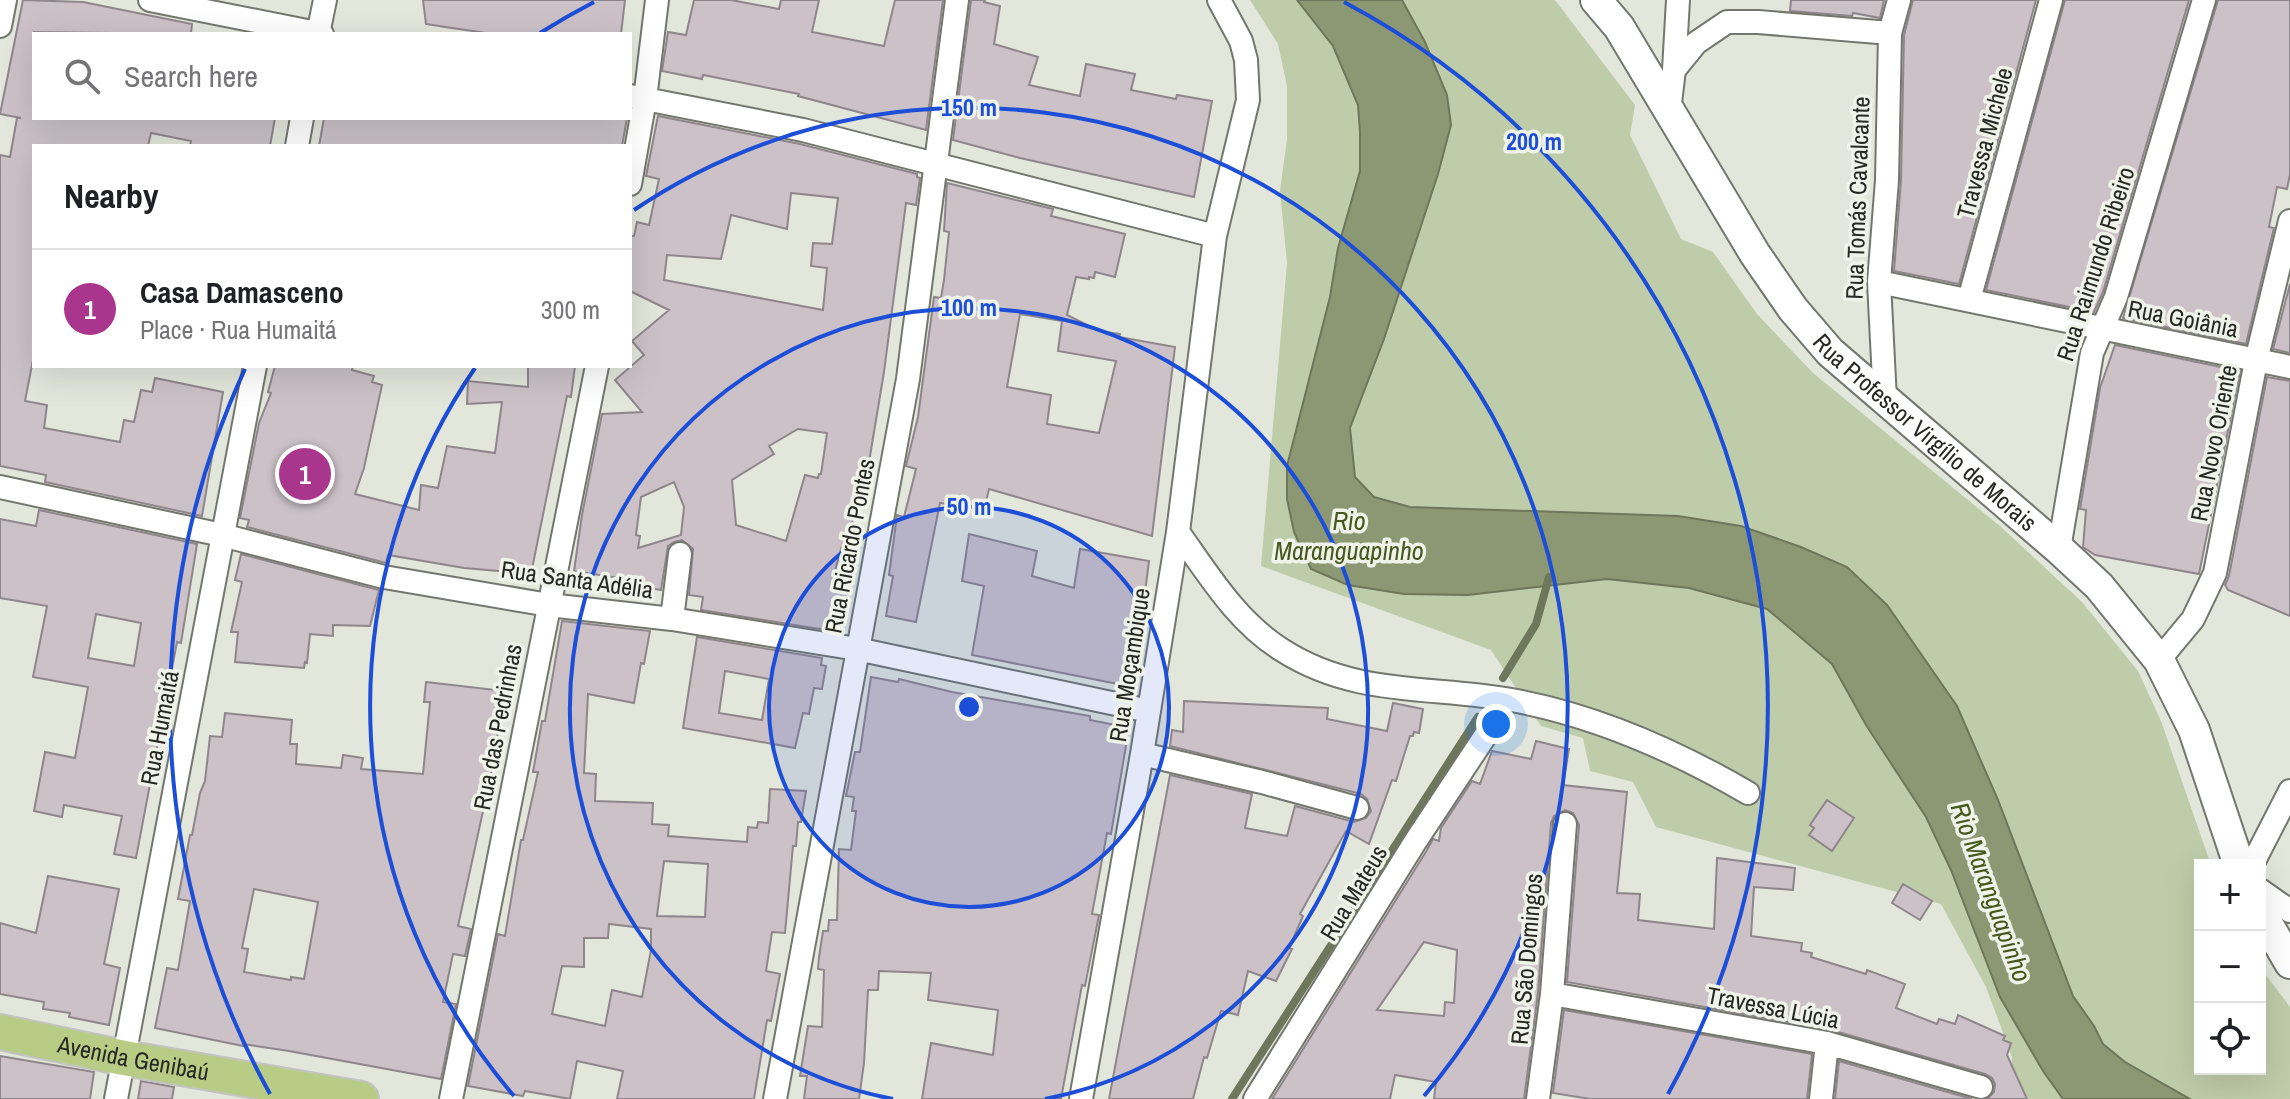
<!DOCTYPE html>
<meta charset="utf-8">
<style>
:root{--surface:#fff;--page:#f2f2f2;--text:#202124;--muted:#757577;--line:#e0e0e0;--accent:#a9358d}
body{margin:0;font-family:"Archivo Narrow",sans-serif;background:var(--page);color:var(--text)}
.controls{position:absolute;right:24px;bottom:24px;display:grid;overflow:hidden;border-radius:0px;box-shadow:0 8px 32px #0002}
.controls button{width:72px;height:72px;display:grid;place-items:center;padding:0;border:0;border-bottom:2px solid var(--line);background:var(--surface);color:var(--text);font:40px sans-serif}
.you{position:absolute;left:1496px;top:724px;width:28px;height:28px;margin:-20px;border:6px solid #fff;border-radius:50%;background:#1a73e8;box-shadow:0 0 0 12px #1a73e833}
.badge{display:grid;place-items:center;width:52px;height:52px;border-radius:50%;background:var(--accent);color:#fff;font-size:26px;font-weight:700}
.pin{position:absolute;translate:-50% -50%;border:4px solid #fff;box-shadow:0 2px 8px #0006}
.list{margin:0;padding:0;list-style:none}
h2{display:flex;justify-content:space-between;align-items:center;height:104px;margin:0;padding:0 32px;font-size:34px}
h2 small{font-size:26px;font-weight:400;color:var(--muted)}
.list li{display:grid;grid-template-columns:52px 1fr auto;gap:24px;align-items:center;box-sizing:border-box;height:120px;padding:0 32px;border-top:2px solid var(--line)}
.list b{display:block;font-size:30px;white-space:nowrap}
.list p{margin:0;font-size:26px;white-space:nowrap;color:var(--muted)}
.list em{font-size:26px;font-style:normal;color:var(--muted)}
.icon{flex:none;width:44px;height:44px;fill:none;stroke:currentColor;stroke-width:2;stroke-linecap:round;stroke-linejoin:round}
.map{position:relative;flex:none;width:2290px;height:1099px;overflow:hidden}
.search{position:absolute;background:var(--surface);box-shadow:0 8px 32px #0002;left:32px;top:32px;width:600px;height:88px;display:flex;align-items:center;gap:20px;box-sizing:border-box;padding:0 28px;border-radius:0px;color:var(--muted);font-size:30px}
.panel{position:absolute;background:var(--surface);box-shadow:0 8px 32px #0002;left:32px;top:144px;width:600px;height:224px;border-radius:0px}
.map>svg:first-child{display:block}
</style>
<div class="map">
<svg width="2290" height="1099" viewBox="0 0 2290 1099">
<rect width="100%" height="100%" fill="#e2e6db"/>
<path fill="#bfcca9" d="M1250 0H1297L1333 46 1358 105 1360 132V171L1338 248 1330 297 1300 414 1404 594 1468 595 1607 579 1689 588 1767 609 1832 664 1866 725 1926 817 2043 1071 2063 1099H2021L2011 1089 2012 1057 1986 987 1941 904 1656 827 1633 782 1590 771 1583 738 1541 726 1491 650 1261 566 1287 263 1280 191 1287 139V86L1278 44Z
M1402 0H1555L1635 105 1630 135 1681 239 1713 252 1757 314 1813 373 2001 527 2082 602 2138 671 2161 721 2211 865H2200V1069H2260V967L2290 1007V1099H2190L2125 1062 2104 1044 2094 1026 2073 996 1998 800 1957 706 1887 605 1511 511 1410 507 1374 497 1355 477 1350 428 1384 339 1438 174 1451 125 1447 95 1425 42Z"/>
<path fill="#8c9873" stroke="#6e765b" stroke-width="2" d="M1297 0H1402L1425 42 1447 95 1451 125 1438 174 1384 339 1350 428 1355 477 1374 497 1410 507 1678 516 1741 526 1801 547 1847 567 1887 605 1957 706 1998 800 2073 996 2094 1026 2103 1044 2125 1062 2190 1099H2063L2043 1071 2000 997 1951 870 1926 817 1866 725 1832 664 1767 609 1689 588 1607 579 1468 595 1404 594 1348 585 1311 569 1294 532 1287 499V466L1330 297 1338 248 1360 171V132L1358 105 1333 46Z"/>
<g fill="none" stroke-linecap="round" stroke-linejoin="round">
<path stroke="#6e765b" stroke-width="8" d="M1503 678 1536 624 1549 577
M1232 1099 1478 717"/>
</g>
<path fill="#cbc1c7" stroke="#8f868c" stroke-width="2" fill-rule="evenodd" d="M23 0 83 2 192 24 191 34 34 32V118H275L270 146H190L191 141 151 133 148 146H34V355L25 401 47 405 44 428 120 442 124 420 134 422 141 390 152 392 155 378 223 392 202 516 45 482 46 475 0 466V155L10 157 17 118H21L0 114Z
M423 0H625L621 34H493L445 27 426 24Z
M694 0H731L779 9 781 0H819L812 32 884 46 895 0H943L926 130 798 96 799 94 703 75 702 79 662 71 668 32 686 35Z
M971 0H985L984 2 1000 6 994 44 1038 57 1029 85 1080 96 1086 64 1135 74 1131 90 1176 99 1177 95 1212 101 1194 197 1020 158 953 140Z
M1791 0H1884L1880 18 1853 13 1852 16 1790 11Z
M1913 0H2036L1959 284 1894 271 1901 180 1904 35Z
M2065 0H2189L2103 292 2094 312 1986 290Z
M2218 0H2290V174L2287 189 2277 187 2269 227 2274 228 2246 344 2123 318Z
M658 116 800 144 917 174V177L920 178 916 205 906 203 884 372 869 462 865 461 851 528 847 527 832 582 848 587 840 621 828 619 826 630 701 610 703 597 689 595 693 549 682 540 674 542 668 546 661 590 643 587 644 582 574 571 582 515 602 414 642 412 615 380 644 355 632 341 669 310 630 291V236H634L637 222 649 225 659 179 646 176ZM791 193 838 198 832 244 813 243 811 266 827 268 823 310 664 280 667 255 721 259 731 215 787 229ZM798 429 827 433 821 474H819L818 478 805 475 786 541 736 525 732 480 774 454 769 446ZM674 482 684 507 681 535 638 548 640 536 636 535 641 497Z
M324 118H627L622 146H319Z
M947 183 1053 209 1051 216 1125 234 1115 277 1095 272 1094 278 1089 277V279L1076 277 1067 315 1099 331 1120 334 1119 337 1175 347 1152 536 989 489 984 510 940 503 916 622 886 616 893 576 889 575 897 515 904 517 916 469 906 466 918 417 934 297 941 298 944 280 949 232 944 231ZM1020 314 1062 321 1058 351 1116 361 1099 433 1047 424 1051 395 1007 387Z
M2290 284V353L2273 349Z
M2115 345 2240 371 2199 574 2095 555 2083 547 2086 510 2080 509 2100 388Z
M275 366H353L352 370 374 376 372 382 382 385 364 468 355 494 419 510 421 485 438 488 447 446 495 453 502 402 467 404 468 381 528 387V366H575L571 397 567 396 531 574 464 568 388 555 386 563 247 527 249 520 240 518 259 423 271 393 268 392Z
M2267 377 2290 381V616L2228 590 2225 585 2229 576Z
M39 510 197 544 181 643 177 642 136 858 114 854 122 816 64 805 62 817 34 811 45 752 75 758 88 687 33 677 47 606 0 598V519L36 526ZM96 614 141 623 134 666 88 658Z
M969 534 1037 551 1032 576 1074 588 1080 549 1149 561 1133 687 972 655 984 586 962 581Z
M241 554 379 590 370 626 333 625V636L310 634 307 663 305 662 304 668 235 662 238 632H231L242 582 235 580Z
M562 621 650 631 644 664 641 663 634 703 588 694 584 773 596 774 595 801 653 803 652 824 669 825 668 836 747 842 748 827 757 828 758 822 768 823 770 789 806 791 801 822H798L796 846H793L785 933 772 932 766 971 780 974 771 1021 767 1020 754 1099H617L623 1071 577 1061 570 1099 525 1091 523 1096 468 1086 498 934 505 936 521 840H523L538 772H533L542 721H545ZM664 861 708 864 705 917 657 916ZM609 924 651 929V950L642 997 612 990 605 1026 552 1014 562 966 584 967V938H608Z
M697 637 822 658 821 665 826 666 822 689 814 688 809 714 803 713 795 748 683 728ZM725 671 769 679 762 720 719 713Z
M871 677 898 682 899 679 952 692 1090 716V720L1120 726 1127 740 1111 834 1107 833 1092 914 1099 915 1085 986 1082 985 1061 1099H922L931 1043 993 1055 998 1010 928 1000 931 973 879 971 878 990H868L864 1063 859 1099H804L807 1076H800L808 1026 822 1027 824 970 818 969 819 957 823 931H828L829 920H837L839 849 851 850 856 811H852L854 797 846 796 855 752H860Z
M426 682 505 691 490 779 458 926 471 929 465 956 453 954 443 1002 456 1004 441 1079 289 1051 243 1044V1046L155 1028 167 968 178 970 190 901 178 899 190 835H192L200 793 205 781 210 736 222 737 225 713 292 720 290 744H297L296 764 341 768 343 755 363 758 361 769 423 774 430 702H424ZM254 889 318 902 304 979 291 977V980L244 972 248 949 242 948Z
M1184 701 1328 708 1327 719 1387 731 1393 703 1423 709 1419 733 1414 732 1413 736H1410L1396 781 1392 780 1369 844 1346 831 1300 914 1303 916 1289 948 1292 949 1276 981 1248 971 1238 1015 1221 1011 1207 1058 1204 1057 1193 1099H1109L1170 775 1252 794 1245 828 1287 836 1295 806 1354 822 1366 818 1371 811 1367 799 1361 794 1170 746 1172 730 1183 732Z
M1536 741 1569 749 1563 785 1627 792 1617 893 1640 894 1638 920 1714 929 1717 858 1795 868 1793 890 1754 887 1751 936 1802 943 1801 951 1812 953 1811 957 1866 974 1867 970 1905 984 1896 1008 1937 1024 1939 1019 1955 1024 1958 1015 2005 1036 2003 1040 2011 1043 2007 1055 2027 1099H1987L1994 1092 1995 1084 1992 1078 1985 1074 1831 1030 1567 982 1579 825 1573 813 1565 810 1554 816 1551 823 1538 993 1524 1099H1434L1436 1082 1395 1075 1390 1099H1272L1427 850 1433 839 1439 841 1441 828 1472 781 1480 784 1492 751 1531 759ZM1424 942 1457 950 1454 1003 1445 1002 1444 1016 1377 1010Z
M1827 800 1854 818 1832 851 1809 835 1814 828 1810 825Z
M48 876 119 889 104 964 120 968 109 1025 69 1017 70 1013 43 1009 44 1002 0 994V923L36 933Z
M1903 884 1932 901 1920 920 1892 903Z
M1564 1010 1812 1054 1807 1099H1590L1553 1093Z
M0 1056 94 1072 90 1099H0Z
M1839 1061 1972 1099H1835Z
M141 1081 174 1087 172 1099H138Z"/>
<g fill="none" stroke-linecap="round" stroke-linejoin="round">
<defs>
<path id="street" d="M150 0 322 34
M0 26 5 0
M318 34 325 0
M1674 70 1678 0
M630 96 803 130 1215 236
M1669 111 1674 70 1696 43 1727 22H1758L1890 33
M297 146 302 118
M630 184 645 99 657 0
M1879 282 2290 367
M1969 300 2051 0
M1885 400 1879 282 1887 180 1890 33 1899 0
M0 487 222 535 384 577 549 605 672 619 857 649 1149 711
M1178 532C1209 575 1236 621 1282 650 1357 698 1434 685 1517 701 1600 717 1676 751 1748 793
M2059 549 2092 353 2116 297 2204 0
M672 619 680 554
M2159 660 2193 619 2215 573 2256 361 2290 221
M1142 754 1262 782 1357 808
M2252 865 2290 791
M2260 890 2290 911
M1552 994 1827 1043 1981 1087
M116 1099 255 366
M451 1099 597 366
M775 1099 908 379 957 0
M1081 1099 1142 754 1178 532 1215 236 1248 100 1246 60 1241 41 1219 0
M1255 1099 1415 842 1499 715
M1538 1099 1552 994 1565 824
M1821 1099 1827 1043"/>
<g id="secondary">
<path id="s1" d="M1596 0 1619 27 1755 254 1793 309 1830 352 2059 549 2099 586 2159 660 2194 730 2239 865"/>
<path d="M2260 911 2290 963"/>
</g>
<g id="primary">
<path id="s2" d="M0 1032 124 1058 361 1099"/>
</g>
</defs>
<use href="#street" stroke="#73776e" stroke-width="26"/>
<use href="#secondary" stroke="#73776e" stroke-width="34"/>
<use href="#primary" stroke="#c3c3c2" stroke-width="38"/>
<use href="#street" stroke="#fff" stroke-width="22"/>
<use href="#secondary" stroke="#fff" stroke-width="30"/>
<use href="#primary" stroke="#b9cc85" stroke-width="34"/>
</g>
<circle cx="969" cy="707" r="200" fill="#1d4ed8" fill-opacity=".12"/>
<g fill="none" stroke="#1d4ed8" stroke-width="4">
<circle cx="969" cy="707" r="200"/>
<path d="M893 1099A399 399 0 1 1 1045 1099"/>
<path d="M514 1096A599 599 0 0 1 475 368M634 210A599 599 0 0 1 1424 1096"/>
<path d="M270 1094A799 799 0 0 1 245 369M540 33A799 799 0 0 1 594 2M1344 2A799 799 0 0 1 1668 1094"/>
</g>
<g text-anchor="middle" stroke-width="7" stroke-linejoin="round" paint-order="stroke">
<g font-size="24" fill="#272824" stroke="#eff3e9">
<text transform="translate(1985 143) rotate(-75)" y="8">Travessa Michele</text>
<text transform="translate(1858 198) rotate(-88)" y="8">Rua Tomás Cavalcante</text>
<text transform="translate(2096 264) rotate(-72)" y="8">Rua Raimundo Ribeiro</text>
<text transform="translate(2183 319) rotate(11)" y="8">Rua Goiânia</text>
<text dy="8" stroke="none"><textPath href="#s1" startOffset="548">Rua Professor Virgílio de Morais</textPath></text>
<text transform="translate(2214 443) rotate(-79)" y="8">Rua Novo Oriente</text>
<text transform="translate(850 546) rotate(-79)" y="8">Rua Ricardo Pontes</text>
<text transform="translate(577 580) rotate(8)" y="8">Rua Santa Adélia</text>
<text transform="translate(1130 665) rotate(-81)" y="8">Rua Moçambique</text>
<text transform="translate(498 727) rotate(-79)" y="8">Rua das Pedrinhas</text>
<text transform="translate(160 728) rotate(-79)" y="8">Rua Humaitá</text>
<text transform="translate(1354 893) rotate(-59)" y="8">Rua Mateus</text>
<text transform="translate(1527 959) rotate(-85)" y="8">Rua São Domingos</text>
<text transform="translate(1773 1008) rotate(11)" y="8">Travessa Lúcia</text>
<text dy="8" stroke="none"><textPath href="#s2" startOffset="136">Avenida Genibaú</textPath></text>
</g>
<g font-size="26" font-style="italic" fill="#47581d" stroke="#eff3e9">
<text x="1349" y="530">Rio<tspan x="1349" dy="30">Maranguapinho</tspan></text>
<text transform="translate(1991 892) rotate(70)" y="9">Rio Maranguapinho</text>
</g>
</g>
<circle cx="969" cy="707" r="12" fill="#1d4ed8" stroke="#eff3e9" stroke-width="4"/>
<g font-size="24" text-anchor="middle" font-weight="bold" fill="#1d4ed8" stroke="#eff3e9" stroke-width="7" stroke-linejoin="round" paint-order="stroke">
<text x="969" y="116">150 m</text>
<text x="1534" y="150">200 m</text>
<text x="969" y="316">100 m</text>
<text x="969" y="515">50 m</text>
</g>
</svg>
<div class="controls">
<button>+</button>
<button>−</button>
<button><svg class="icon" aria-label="locate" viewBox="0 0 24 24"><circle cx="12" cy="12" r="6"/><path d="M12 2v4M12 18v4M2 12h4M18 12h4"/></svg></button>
</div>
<div class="you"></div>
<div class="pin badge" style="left:305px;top:474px">1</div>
<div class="search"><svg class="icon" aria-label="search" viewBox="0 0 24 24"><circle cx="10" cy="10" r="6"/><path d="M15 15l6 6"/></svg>Search here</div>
<section class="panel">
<h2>Nearby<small></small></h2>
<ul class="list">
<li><span class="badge">1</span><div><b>Casa Damasceno</b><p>Place · Rua Humaitá</p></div><em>300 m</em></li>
</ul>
</section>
</div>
